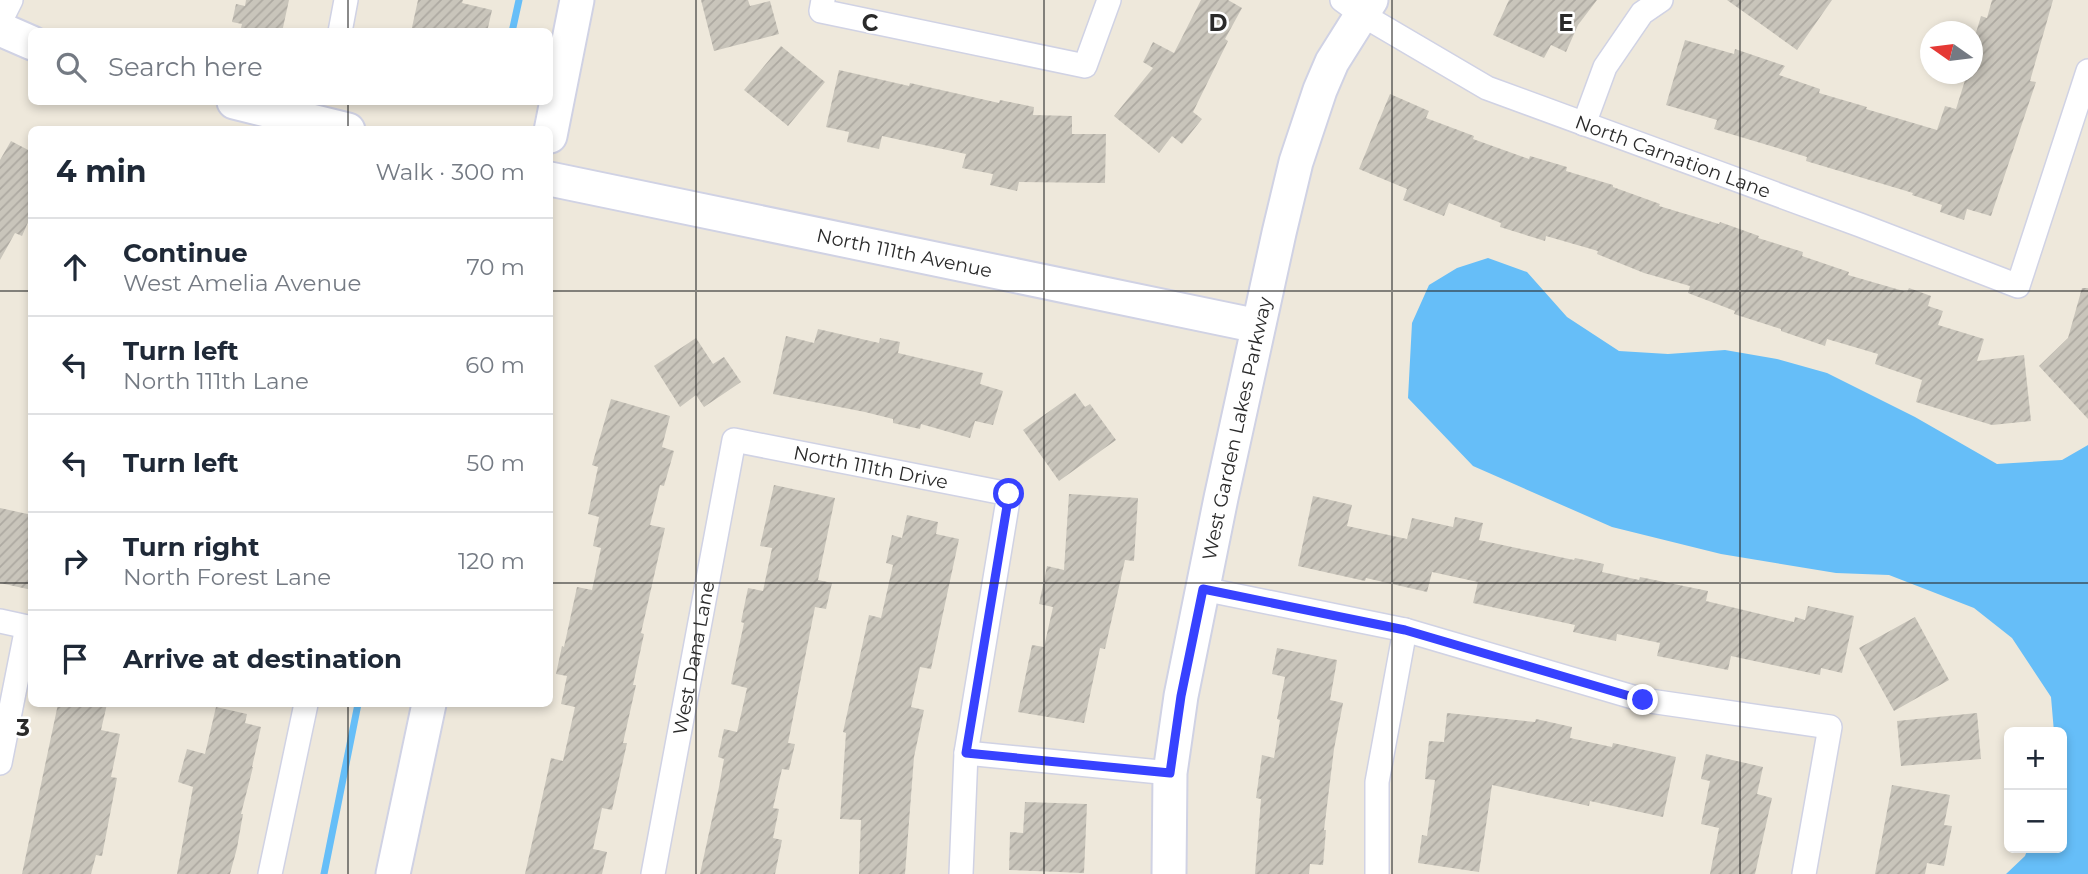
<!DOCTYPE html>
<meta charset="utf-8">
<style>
:root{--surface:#fff;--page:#f6f6f7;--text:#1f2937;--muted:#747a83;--line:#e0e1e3}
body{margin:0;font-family:Montserrat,sans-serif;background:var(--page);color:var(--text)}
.controls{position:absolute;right:21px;bottom:21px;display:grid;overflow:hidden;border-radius:10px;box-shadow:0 4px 10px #0003}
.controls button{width:63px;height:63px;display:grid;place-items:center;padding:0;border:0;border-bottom:2px solid var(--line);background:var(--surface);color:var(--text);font:35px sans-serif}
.compass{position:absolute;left:1920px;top:21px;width:63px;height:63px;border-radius:50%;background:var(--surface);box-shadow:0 4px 10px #0003;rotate:284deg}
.stop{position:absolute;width:21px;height:21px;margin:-16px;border:5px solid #3742ff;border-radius:50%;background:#fff}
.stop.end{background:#3742ff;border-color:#fff;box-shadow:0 2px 7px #0008}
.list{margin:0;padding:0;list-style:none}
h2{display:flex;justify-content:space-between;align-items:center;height:91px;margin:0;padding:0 28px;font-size:30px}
h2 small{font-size:23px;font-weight:400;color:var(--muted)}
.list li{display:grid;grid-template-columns:46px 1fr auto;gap:21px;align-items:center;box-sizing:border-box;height:98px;padding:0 28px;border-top:2px solid var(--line)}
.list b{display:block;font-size:26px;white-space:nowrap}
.list p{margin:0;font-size:23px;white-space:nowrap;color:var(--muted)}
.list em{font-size:23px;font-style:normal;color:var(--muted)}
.icon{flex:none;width:38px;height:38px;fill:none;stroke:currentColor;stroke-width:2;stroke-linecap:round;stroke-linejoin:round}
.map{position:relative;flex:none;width:2088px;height:874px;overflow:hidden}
.search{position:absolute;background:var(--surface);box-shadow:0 4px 10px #0003;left:28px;top:28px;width:525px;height:77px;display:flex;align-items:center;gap:18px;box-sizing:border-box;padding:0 24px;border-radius:10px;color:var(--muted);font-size:26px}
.panel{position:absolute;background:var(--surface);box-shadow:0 4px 10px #0003;left:28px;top:126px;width:525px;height:581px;border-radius:10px}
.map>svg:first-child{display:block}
</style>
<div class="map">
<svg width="2088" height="874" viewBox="0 0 2088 874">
<defs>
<pattern id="building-hatch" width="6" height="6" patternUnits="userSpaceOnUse" patternTransform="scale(1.75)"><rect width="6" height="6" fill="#c9c5bb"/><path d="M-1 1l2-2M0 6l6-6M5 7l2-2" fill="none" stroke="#ada9a1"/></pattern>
</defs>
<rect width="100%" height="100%" fill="#eee8db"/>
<path fill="#66bef8" d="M1488 258 1527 272 1567 317 1619 351 1668 354 1725 350 1777 359 1827 373 1915 417 1997 464 2062 460 2088 445V874H2006L2025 856 2028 848H2062V732H2054L2051 697 2012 638 1974 608 1889 575 1836 573 1721 554 1612 527 1473 466 1408 398 1412 323 1429 285 1457 268Z"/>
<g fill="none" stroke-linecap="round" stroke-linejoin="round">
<path stroke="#66bef8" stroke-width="7" d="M512 32 519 0
M324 874 358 704"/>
</g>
<path fill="url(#building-hatch)" d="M246 0H289L282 32H240L242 24 232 22 236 4 245 6Z
M418 0H463L462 3 492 10 487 32H411Z
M701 0H748L750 6 770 1 779 34 714 51Z
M1201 0H1228L1242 8 1225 39 1228 41 1193 112 1202 119 1182 144 1172 136 1159 153 1114 116 1153 68 1143 62 1153 42 1174 53Z
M1509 0H1597L1578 25 1566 52 1551 45 1544 58 1493 35Z
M1727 0H1832L1797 50Z
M1992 0H2053L2030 81 2036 82 1991 216 1967 209 1964 220 1940 212 1942 205 1912 195 1913 193 1806 161 1807 157 1714 129 1717 120 1666 105 1685 40 1734 54 1735 49 1785 66 1779 75 1820 89 1819 93 1867 107 1866 109 1937 130 1945 106 1956 109 1967 74H1972V46L1981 16 1987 18Z
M781 46 825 82 788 126 744 90Z
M839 70 909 86 910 83 999 103 1000 100 1034 107 1033 115 1072 116V134H1106L1105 183 1019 182 1017 191 990 185 993 174 962 168 966 154 882 136 879 149 847 142 849 132 826 127Z
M1390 94 1429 111 1426 118 1474 136 1473 139 1529 159 1530 156 1567 167 1566 171 1613 185V187L1660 204 1659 206 1719 224 1720 222 1759 236 1758 238 1803 252 1802 256 1849 272 1848 275 1907 292 1909 288 1931 296 1928 306 1943 311 1938 325 1984 339 1977 361 2024 355 2031 421 1992 425 1916 402 1922 380 1875 364 1878 354 1827 339 1825 346 1781 331V329L1734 314 1735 311 1688 293 1690 286 1644 273 1597 254 1598 251 1546 236 1545 241 1500 227 1501 223 1449 203 1444 216 1403 200 1407 189 1359 169Z
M11 141 32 152V213L22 236 15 233 0 260V160Z
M2082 288H2088V419L2039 366 2068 338Z
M818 329 879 343 880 338 900 342 898 353 983 373 980 384 1003 391 993 425 975 421 970 438 921 424 920 429 893 423V419L865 412 773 394 786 336 814 343Z
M696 338 713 364 724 357 741 382 704 407 696 395 680 407 654 366Z
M1075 393 1085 407 1090 404 1116 440 1059 481 1023 430Z
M611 399 670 416 662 447 674 451 664 486 660 485 650 525 665 528 641 633 644 634 633 685H636L623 743H627L612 810 602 808 593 849 607 852 602 874H525L551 758 563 761 575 707 561 704 567 676 556 674 562 646 564 647 577 587 592 590 601 548 593 546 599 517 588 514 598 467 592 465Z
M774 485 835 498 818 580 832 583 826 609 815 607 788 743 795 744 789 770 782 769 773 808 779 809 773 838 782 840 775 874H700L719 787 724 759 718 757 724 729 737 732 747 688 731 684 744 623 741 622 748 588 763 591 772 548 760 546Z
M1069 494 1138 498 1134 561 1125 560 1105 649 1100 648 1084 723 1018 712 1032 645 1044 647 1053 607 1039 604 1047 566 1064 570Z
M1313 496 1352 505 1347 526 1407 539 1412 518 1453 527 1455 517 1483 523 1479 540 1574 560 1575 558 1604 564 1602 572 1639 580 1640 577 1708 591 1706 601 1794 622 1795 617 1805 620 1808 606 1854 616 1842 673 1821 668 1820 675 1731 656 1728 670 1657 656 1660 643 1617 634 1616 641 1573 632 1575 625 1473 603 1478 582 1432 572 1427 592 1366 578 1365 581 1298 566Z
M0 508 32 515V590L0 583Z
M907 515 938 522 936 534 959 539 931 669 920 667 911 707 924 710 914 757 905 874H859L861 820 840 819 846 733 843 732 869 615 881 618 893 565 886 563 892 535 902 538Z
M1915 617 1949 680 1894 711 1859 648Z
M1277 648 1337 660 1330 700 1343 703 1334 749 1324 830H1326L1323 865 1310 864 1309 874H1255L1261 799 1256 798 1262 755 1274 758 1280 720 1277 719 1285 677 1272 674Z
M58 704H107L101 730 120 734 111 777 117 778 102 856 96 855 91 874H22Z
M216 707 247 714 245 723 261 727 252 767H253L241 814H243L237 848 230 874H177L193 787 178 782 187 749 205 754Z
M1447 713 1535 722 1536 719 1572 727 1570 738 1612 747 1613 743 1676 757 1663 817 1590 801 1589 806 1492 785 1479 872 1418 863 1422 835 1427 836 1435 780 1425 779 1429 741 1444 742Z
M1977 713 1981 759 1901 766 1897 721Z
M1706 754 1763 767 1757 794 1772 798 1755 874H1710L1719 828 1701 824 1710 781 1701 779Z
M1892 785 1950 795 1944 825 1952 826 1944 866 1927 863 1925 874H1875Z
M1025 802 1087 804 1084 873 1009 870 1010 832 1023 833Z"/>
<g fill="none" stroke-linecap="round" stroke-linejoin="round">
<defs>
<g id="street">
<path d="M823 0 821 11 1085 66 1109 0"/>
<path id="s1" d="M1342 0 1361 14 1487 88 1860 225 2018 286 2088 71"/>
<path d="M0 22 11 0"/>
<path d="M340 32 346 0"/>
<path d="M1584 124 1605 67 1642 13 1661 0"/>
<path d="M1203 589 1405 630 1643 700 1830 727 1804 874"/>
<path d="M0 621 32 628"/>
<path d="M966 753 1170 773"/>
<path d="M0 763 27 627"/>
<path d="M270 874 306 704"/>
<path id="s2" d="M653 874 734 440 1009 494 966 753 961 874"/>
<path d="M1377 874V782L1405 630"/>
</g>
<g id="secondary">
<path d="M0 29 32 43"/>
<path d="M234 102 348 130"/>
<path d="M550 136 577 0"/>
<path id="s3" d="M550 179 1258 326"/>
<path d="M393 874 429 704"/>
<path id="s4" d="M1169 874 1170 773 1181 696 1221 498 1279 233 1296 162 1320 90 1332 62 1371 0"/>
</g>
</defs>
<use href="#street" stroke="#d0d2e4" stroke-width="26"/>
<use href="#secondary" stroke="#d0d2e4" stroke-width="37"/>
<use href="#street" stroke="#fff" stroke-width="23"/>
<use href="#secondary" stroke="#fff" stroke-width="33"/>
</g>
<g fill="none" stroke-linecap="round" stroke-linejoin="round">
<path stroke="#3742ff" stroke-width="9" d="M1009 494 966 753 1170 773 1181 696 1203 589 1405 630 1643 700"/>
</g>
<path fill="none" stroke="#2a2a2a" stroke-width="2" stroke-opacity="0.55" d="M348 0V32M696 0V874M1044 0V874M1392 0V874M1740 0V874M348 102V130M0 291H32M550 291H2088M0 583H32M550 583H2088M348 704V874"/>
<g text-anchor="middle" stroke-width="5" stroke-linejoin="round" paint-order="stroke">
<g font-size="19" fill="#2a2a2a" stroke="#fff">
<text dy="7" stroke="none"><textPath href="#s1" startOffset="368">North Carnation Lane</textPath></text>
<text dy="7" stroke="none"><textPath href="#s3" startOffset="362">North 111th Avenue</textPath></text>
<text dy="7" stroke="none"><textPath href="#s4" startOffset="452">West Garden Lakes Parkway</textPath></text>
<text dy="7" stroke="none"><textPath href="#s2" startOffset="581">North 111th Drive</textPath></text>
<text dy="7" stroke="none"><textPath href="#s2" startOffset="220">West Dana Lane</textPath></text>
</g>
</g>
<g font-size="23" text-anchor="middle" font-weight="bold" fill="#2a2a2a" stroke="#fff" stroke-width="5" stroke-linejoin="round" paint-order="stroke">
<text x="870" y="31">C</text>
<text x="1218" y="31">D</text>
<text x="1566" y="31">E</text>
<text x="23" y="736">3</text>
</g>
</svg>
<div class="controls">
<button>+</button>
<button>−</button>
</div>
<svg class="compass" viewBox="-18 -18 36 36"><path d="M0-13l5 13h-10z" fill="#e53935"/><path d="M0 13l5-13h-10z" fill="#747a83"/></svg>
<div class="stop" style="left:1009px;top:494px"></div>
<div class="stop end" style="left:1643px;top:700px"></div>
<div class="search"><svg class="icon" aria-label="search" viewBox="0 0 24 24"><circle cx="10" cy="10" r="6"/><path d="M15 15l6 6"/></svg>Search here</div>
<section class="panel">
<h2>4 min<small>Walk · 300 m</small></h2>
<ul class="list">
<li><svg class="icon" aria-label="ahead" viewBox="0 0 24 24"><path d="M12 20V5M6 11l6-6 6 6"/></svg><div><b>Continue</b><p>West Amelia Avenue</p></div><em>70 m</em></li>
<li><svg class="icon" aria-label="left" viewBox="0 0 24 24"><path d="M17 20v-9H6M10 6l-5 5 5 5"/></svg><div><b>Turn left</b><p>North 111th Lane</p></div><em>60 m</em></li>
<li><svg class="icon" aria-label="left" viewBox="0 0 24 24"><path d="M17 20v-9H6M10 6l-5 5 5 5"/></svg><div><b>Turn left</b></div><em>50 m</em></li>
<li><svg class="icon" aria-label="right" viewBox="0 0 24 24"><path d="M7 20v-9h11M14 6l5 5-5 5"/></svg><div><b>Turn right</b><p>North Forest Lane</p></div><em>120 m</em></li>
<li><svg class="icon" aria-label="arrive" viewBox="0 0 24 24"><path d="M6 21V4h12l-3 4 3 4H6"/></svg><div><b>Arrive at destination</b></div></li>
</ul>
</section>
</div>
